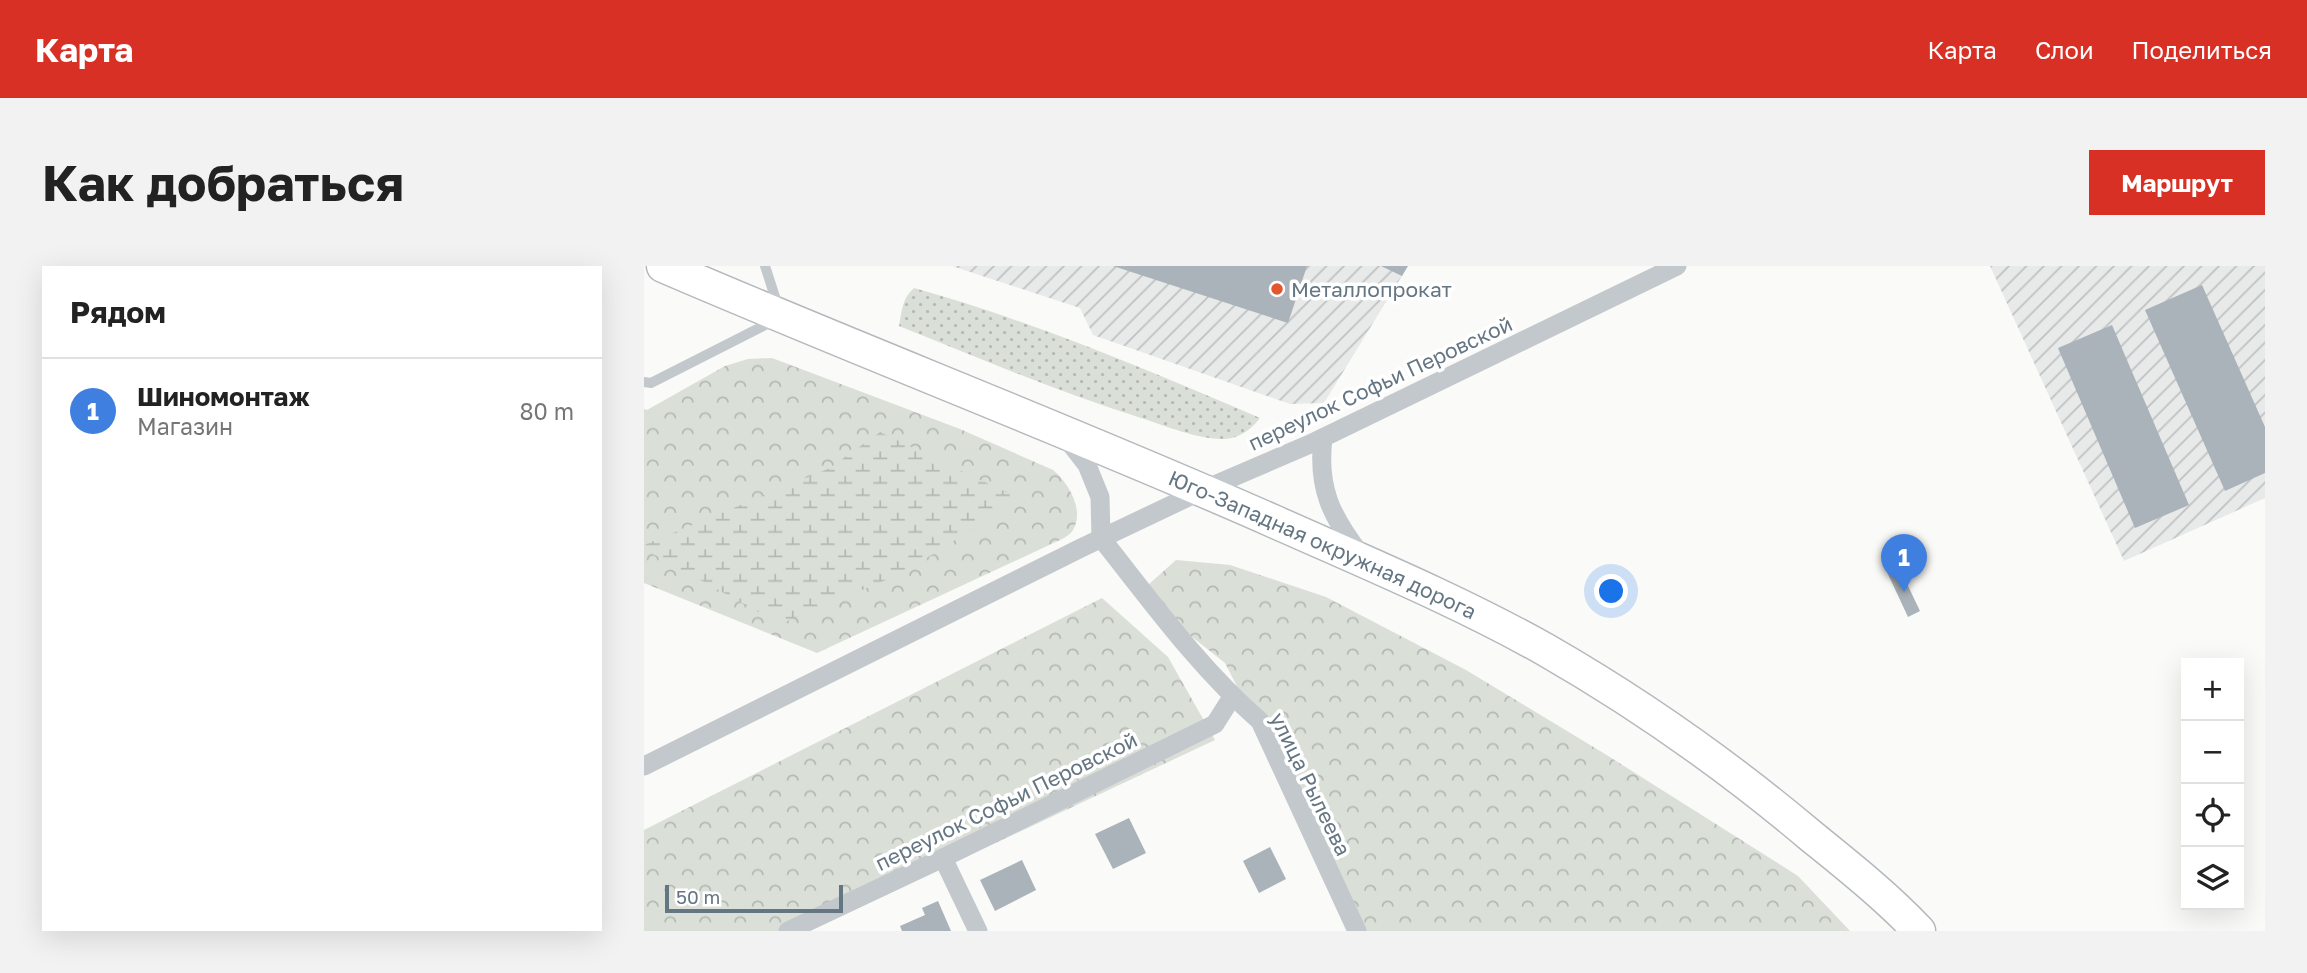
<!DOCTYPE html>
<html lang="ru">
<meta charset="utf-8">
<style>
body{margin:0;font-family:"Golos Text",sans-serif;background:#f2f2f2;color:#222}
.controls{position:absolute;right:21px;bottom:21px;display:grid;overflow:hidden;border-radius:0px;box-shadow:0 7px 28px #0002}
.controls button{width:63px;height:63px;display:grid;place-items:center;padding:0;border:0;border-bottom:2px solid #e0e0e0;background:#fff;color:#222;font:35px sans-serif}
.scale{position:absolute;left:21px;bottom:18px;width:178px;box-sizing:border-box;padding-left:7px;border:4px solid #657683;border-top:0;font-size:19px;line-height:24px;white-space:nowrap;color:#657683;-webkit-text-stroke:5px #fff;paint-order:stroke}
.you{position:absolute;left:968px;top:326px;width:24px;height:24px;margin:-18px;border:5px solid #fff;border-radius:50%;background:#1a73e8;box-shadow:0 0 0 10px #1a73e833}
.badge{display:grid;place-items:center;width:46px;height:46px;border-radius:50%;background:#d93025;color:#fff;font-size:23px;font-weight:700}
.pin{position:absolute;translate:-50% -58px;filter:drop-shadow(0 2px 4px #0008)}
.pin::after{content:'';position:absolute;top:37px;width:24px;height:21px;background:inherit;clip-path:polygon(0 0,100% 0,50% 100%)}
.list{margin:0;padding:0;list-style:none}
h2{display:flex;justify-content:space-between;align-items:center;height:91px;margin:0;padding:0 28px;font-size:30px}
h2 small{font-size:23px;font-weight:400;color:#767676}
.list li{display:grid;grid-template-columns:46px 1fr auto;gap:21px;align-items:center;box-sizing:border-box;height:105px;padding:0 28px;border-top:2px solid #e0e0e0}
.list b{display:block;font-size:26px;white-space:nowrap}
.list p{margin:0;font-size:23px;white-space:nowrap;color:#767676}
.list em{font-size:23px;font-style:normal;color:#767676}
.icon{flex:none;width:38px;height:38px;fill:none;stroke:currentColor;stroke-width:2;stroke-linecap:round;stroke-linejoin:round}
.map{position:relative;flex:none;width:1621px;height:665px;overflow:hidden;border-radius:0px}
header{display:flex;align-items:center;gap:42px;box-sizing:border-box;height:98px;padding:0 35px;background:#d93025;color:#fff}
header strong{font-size:33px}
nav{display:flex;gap:38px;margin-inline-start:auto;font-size:24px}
.intro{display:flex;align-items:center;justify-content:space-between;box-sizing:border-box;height:168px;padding:0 42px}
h1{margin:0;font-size:49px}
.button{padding:18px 32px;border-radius:0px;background:#d93025;color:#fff;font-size:24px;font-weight:700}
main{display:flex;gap:42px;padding:0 42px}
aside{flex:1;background:#fff;border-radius:0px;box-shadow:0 7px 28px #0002}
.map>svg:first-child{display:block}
.industrial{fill:url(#industrial-furrows)}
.grass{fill:url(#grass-dots)}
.forest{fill:url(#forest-crowns)}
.wetland{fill:url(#wetland-marsh)}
.building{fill:#aab3b9}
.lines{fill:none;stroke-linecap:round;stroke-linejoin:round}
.trunk-casing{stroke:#b4b9bd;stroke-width:35}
.service{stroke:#c3c8cc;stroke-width:10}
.minor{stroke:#c3c8cc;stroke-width:19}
.trunk{stroke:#fff;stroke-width:32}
.poi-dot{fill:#e4572e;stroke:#fff;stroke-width:2.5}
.labels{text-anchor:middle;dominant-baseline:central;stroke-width:7;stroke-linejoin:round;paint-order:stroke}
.poi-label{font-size:21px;fill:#657683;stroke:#fff;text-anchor:start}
.street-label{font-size:21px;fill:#657683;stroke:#fff}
</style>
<header>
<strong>Карта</strong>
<nav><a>Карта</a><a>Слои</a><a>Поделиться</a></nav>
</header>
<div class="intro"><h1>Как добраться</h1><a class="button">Маршрут</a></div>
<main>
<aside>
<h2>Рядом<small></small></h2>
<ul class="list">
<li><span class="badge" style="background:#3f7fe0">1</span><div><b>Шиномонтаж</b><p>Магазин</p></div><em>80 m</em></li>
</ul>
</aside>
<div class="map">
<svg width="1621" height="665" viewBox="0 0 1621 665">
<defs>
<pattern id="industrial-furrows" width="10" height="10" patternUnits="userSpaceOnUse" patternTransform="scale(1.75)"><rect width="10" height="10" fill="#e8e9e9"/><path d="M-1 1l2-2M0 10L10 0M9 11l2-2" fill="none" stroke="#c0c1c2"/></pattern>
<pattern id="grass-dots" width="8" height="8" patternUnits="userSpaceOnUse" patternTransform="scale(1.75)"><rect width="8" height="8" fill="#dadfd7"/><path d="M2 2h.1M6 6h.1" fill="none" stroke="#b4b9b4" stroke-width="1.8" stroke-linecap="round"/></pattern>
<pattern id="forest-crowns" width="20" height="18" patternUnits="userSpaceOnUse" patternTransform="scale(1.75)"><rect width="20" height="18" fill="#dadfd7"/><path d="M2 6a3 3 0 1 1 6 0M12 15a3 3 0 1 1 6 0" fill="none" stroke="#b4b9b4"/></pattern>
<pattern id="wetland-marsh" width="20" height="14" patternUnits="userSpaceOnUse" patternTransform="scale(1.75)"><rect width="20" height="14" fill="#dadfd7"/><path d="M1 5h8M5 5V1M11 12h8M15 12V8" fill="none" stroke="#b4b9b4"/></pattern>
</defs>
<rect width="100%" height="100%" fill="#fafaf8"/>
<g class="industrial">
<path d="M308,0H764L680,137L646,138L449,69L436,42Z"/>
<path d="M1346,0H1621V232L1480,295Z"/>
</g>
<path class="grass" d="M270,22C388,55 503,103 616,152C608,163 594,173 580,173C551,173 523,160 497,152C414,126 335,92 255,60C258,45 258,32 270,22Z"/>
<g class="forest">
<path d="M128,92L316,163L409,204C424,216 441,244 429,264C427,268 420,272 416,274L173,387L0,317V143L3,144L81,100L104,93Z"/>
<path d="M532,294L586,299L682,331L822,404L961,488L1154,610L1206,665H719L581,397L528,355L504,319Z"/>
<path d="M458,332L524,391L571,474L164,665H0V564Z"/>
</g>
<path class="wetland" d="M236,166L376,233L259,307L141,356L131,355L0,283V279L186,202Z"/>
<g class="building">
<path d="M469,0H663L644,57Z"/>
<path d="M737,0H764L758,10Z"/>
<path d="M1558,19L1621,161V207L1581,225L1501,44Z"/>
<path d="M1468,59L1545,239L1491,262L1414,82Z"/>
<path d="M1255,301L1276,345L1264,351L1243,306Z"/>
<path d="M485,552L502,587L469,603L451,568Z"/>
<path d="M626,581L642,613L615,627L599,595Z"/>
<path d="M378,594L392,624L351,645L336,614Z"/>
<path d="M294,635L307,665H258L256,660L281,649L278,642Z"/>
</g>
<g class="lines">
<g class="trunk-casing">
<g id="trunk">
<path id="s1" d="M19,0C221,87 428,166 629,255C721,296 815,335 902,384C996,438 1084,500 1167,570C1204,600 1242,630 1275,665"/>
</g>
</g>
<g class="service">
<path d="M121,0L134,40"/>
<path d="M0,116L7,117L131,54"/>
</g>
<g class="minor">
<path d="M419,168L443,199L456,231L457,272"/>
<path d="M679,172C673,222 687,250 717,289"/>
<path d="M457,272C507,335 555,402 616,455L713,665"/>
<path d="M0,500L437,282L559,224L666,178L1033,0"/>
<path d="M299,592L334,665"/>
<path d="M144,665L299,592L571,458L588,431"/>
</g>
<use href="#trunk" class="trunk"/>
</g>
<circle class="poi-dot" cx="633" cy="23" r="7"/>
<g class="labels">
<g class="poi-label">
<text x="647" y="23">Металлопрокат</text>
</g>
<g class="street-label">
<text transform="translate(736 117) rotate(-25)">переулок Софьи Перовской</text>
<text stroke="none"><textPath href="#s1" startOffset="716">Юго-Западная окружная дорога</textPath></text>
<text transform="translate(667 518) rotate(64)">улица Рылеева</text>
<text transform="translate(362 535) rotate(-26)">переулок Софьи Перовской</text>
</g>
</g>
</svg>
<div class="controls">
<button>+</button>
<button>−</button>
<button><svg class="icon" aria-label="locate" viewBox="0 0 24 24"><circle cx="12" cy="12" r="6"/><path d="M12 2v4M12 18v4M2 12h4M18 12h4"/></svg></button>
<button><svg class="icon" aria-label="layers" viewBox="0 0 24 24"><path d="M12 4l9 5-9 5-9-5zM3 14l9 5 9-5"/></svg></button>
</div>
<div class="scale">50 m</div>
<div class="you"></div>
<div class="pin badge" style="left:1260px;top:326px;background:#3f7fe0">1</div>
</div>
</main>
